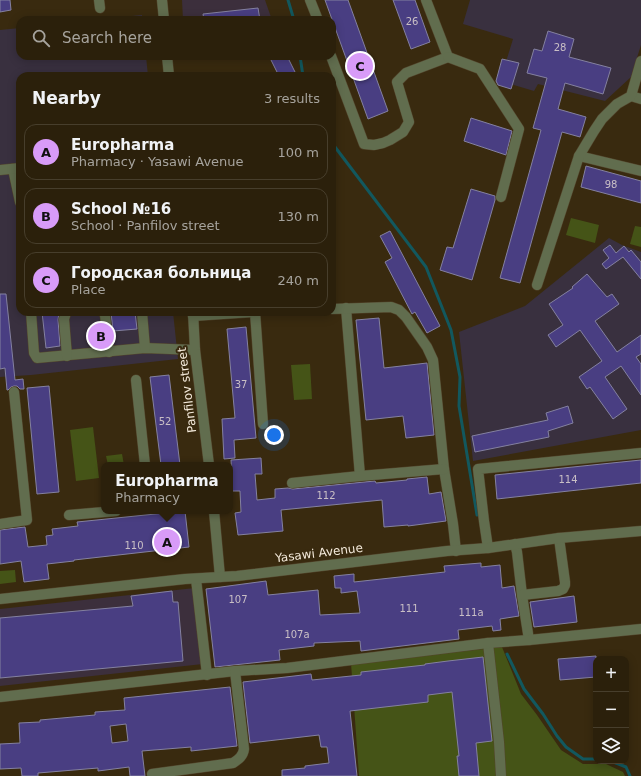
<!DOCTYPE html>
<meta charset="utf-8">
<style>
body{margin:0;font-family:"DejaVu Sans",sans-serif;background:#372d19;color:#f1f3f6}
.controls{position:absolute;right:12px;bottom:12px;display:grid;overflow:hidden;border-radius:8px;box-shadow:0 2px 10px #0003}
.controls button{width:36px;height:36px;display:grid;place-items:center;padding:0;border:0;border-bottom:1px solid #473e2c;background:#2b200b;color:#f1f3f6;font:20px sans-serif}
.you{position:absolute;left:274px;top:435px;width:14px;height:14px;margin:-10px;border:3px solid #fff;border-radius:50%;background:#1a73e8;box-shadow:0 0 0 6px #1a73e833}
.badge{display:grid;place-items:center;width:26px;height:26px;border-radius:50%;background:#d89bf8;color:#111;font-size:13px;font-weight:700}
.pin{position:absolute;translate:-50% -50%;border:2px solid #fff;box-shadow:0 1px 4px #0006}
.popup{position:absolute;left:101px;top:462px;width:132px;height:52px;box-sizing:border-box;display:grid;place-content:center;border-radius:8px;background:#2b200b;filter:drop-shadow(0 1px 3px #0005);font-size:13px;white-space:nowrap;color:#a6a39d}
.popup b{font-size:15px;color:#f1f3f6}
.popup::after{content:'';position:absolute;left:50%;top:100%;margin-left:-8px;border:8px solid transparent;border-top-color:#2b200b}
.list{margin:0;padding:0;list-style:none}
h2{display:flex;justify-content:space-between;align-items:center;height:52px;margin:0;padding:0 16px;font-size:17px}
h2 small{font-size:13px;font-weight:400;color:#a6a39d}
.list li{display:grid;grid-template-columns:26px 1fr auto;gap:12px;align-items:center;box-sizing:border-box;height:56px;margin:0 8px 8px;padding:0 8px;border:1px solid #473e2c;border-radius:12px}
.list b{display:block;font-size:15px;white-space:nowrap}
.list p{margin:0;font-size:13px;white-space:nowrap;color:#a6a39d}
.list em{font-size:13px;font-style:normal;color:#a6a39d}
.icon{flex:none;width:22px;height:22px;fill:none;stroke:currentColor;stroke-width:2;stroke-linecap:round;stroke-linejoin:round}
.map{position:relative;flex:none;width:641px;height:776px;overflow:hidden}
.search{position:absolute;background:#2b200b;box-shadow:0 2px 10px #0003;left:16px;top:16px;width:320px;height:44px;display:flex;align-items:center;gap:10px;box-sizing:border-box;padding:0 14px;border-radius:12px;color:#a6a39d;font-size:15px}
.panel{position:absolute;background:#2b200b;box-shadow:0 2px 10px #0003;left:16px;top:72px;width:320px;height:244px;border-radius:12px}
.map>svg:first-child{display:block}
.commercial{fill:#3c2f3c}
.education{fill:#39303f}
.green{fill:#455417}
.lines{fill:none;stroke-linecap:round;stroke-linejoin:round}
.stream{stroke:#12585e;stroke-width:3}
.building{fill:#493e82;stroke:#8481a0;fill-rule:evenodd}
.minor-casing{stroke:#53452c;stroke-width:11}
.minor{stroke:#616d4e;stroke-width:10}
.labels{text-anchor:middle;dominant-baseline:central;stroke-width:4;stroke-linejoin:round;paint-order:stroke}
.number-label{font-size:10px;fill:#c9bfc5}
.street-label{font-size:12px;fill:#f4eadb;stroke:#392a0f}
</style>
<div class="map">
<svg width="641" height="776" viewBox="0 0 641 776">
<rect width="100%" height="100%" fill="#392a0f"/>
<g class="commercial">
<path d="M182,0H265L272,20H183Z"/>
<path d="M195,588L203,664L0,686V609Z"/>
</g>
<g class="education">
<path d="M470,0H641V45L631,77L605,101L538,84L534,91L500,81L513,39L463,24Z"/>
<path d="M142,15V20H92Z"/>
<path d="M20,28V56H146L148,76H20V312H173L178,359L31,375L0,377V175L10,174L0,166V30Z"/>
<path d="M609,238L622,245L641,252V430L473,461L459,332L525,306Z"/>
</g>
<g class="green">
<path d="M571,218L599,225L595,243L566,235Z"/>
<path d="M635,226L641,227V247L630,244Z"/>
<path d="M310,364L312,399L294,400L291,365Z"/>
<path d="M93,427L99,478L76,481L70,430Z"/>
<path d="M122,454L124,465H108L106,456Z"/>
<path d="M15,570L16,582L0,584V571Z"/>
<path d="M502,647L521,694L537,715L561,750L583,764H606L623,772L625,776H359L351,663Z"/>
</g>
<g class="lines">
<g class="stream">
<path d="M288,0L294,20"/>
<path d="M300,56L303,76"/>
<path d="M332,143L426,267L451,330L460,377L459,406L477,515"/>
<path d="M507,654L524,689L543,714L557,736L566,747L583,759H596"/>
<path d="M611,761L626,767L630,776"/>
</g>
</g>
<g class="building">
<path d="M0,0H10L11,10L0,12Z"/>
<path d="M325,0H348L388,111L368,119Z"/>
<path d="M393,0H415L430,42L411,49Z"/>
<path d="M258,8L260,20H204L203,14Z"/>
<path d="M548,31L574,39L569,57L611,68L603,94L565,83L558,109L586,117L580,137L562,132L520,283L500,278L541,130L533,128L547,78L527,73L534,49L542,51Z"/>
<path d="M269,56H287L297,76H279Z"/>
<path d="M502,59L519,63L511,89L498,85L496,81Z"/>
<path d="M471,118L512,131L506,155L464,141Z"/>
<path d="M586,166L641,181V203L581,187Z"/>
<path d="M471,189L495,196V200L472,280L440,270L447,247L453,248Z"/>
<path d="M390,231L440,326L427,333L415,312L412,314L385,262L392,258L380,236Z"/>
<path d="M610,245L616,253L624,246L629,252L631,250L641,262V279L623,257L606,269L602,264L609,258L603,250Z"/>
<path d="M587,274L607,297L612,294L619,304L595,321L617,352L641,335V354L636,357L641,364V395L621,366L605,377L627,409L613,419L590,387L587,389L579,377L602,361L580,330L556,347L548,335L563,325L549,304L573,288L572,287Z"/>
<path d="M0,294H6L15,380L23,379L24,389H20L17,386H14L11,387L8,390H7L5,368L0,369Z"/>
<path d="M42,312H59L58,320L60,346L46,348Z"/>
<path d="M111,312H135L137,329L113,331Z"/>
<path d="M379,318L384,368L427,363L434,435L406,438L403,416L366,420L356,320Z"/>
<path d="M246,327L256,438L234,440L235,458L224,459L222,419L235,418L227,329Z"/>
<path d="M169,375L180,465H161L150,377Z"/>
<path d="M49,386L59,492L37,494L27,388Z"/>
<path d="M568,406L573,423L548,431L549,437L475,452L472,436L548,420L546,413Z"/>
<path d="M261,458L262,474H255L257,500L275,498V489L288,488L293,489L375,481L376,483L407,480V479L427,477L429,494L441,492L446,521L408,526V525L384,527L382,500L281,510L283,531L238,535L235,513L241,512L240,491H232L231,476H232L231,460Z"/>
<path d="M641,460V483L497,499L495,475Z"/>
<path d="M185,511L189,547L74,560V561L47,564L49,579L24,582L21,561L0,564V530L25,527L28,547L47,545L46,536L53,535L52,529L78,526L77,522Z"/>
<path d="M481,563V567L500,565L502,588L514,586L519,616L500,619L501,630L493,631L492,626L458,630L459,639L361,651L360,641L314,643V646L279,650L280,660L215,667L206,589L266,581L268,595L318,590L320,615L360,613L357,591L341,593V588H335L334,576L354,574V582L445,572L444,566Z"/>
<path d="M172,591L173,602H178L183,661L0,678V618L133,606L131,596Z"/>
<path d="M574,596L577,622L534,627L530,602Z"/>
<path d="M596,656V677L560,680L558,659Z"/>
<path d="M483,657L492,741L476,743L479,776H459L457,756H459L452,692L428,695V702L350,711L357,776H282V770L305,768V766L329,763L327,747H321L319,735L250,743L243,682L311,674L312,680L361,675V672L425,665V664L448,661Z"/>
<path d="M230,687L237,746L191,751V747L142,751L145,776H130L129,767L98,771V768L38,773V776H22L21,768L0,769V744L20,743L19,723L40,722V720L95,715V712L125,710L124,698ZM126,724L128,741L112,743L110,726Z"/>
</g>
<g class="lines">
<g class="minor-casing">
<g id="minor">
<path d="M99,0L100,8"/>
<path d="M162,0L164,20"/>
<path d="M310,0L318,20"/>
<path d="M167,56L169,76"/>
<path d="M331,56L364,144L374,145L383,143L390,140L403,132L409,122L397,82L406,73L448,57L426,0"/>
<path d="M448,57L480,69L519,129L501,197"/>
<path d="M631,96L641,99"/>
<path d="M579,156L641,171"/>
<path d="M13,169L20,202"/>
<path d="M0,170L20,168"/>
<path d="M537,285L579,156L594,131L602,119L617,104L631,96L641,61"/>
<path d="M346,308L360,476"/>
<path d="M332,309L391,307L399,310L406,317L427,347L433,360L444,469L453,524L456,551"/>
<path d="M31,312L34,353L37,358L145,348L195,350"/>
<path d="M67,312L66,313L64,319L67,356"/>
<path d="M103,312L105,315L109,352"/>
<path d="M142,312L145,348"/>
<path d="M193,312L195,350L209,465"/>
<path d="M255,312L263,424"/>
<path d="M193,316L253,312"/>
<path d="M136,380L145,465"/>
<path d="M292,483L360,476L444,469"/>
<path d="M214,511L220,577"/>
<path d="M69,515L116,511"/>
<path d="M0,524L27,520L14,392"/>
<path d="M515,544L517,552L522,595L529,640"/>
<path d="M488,548L484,521L478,469L641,453"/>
<path d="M196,579L207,675"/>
<path d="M522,595L558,591L563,589L565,585V582L559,538"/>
<path d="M0,599L185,579L237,576L447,551L488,548L559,538L641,531"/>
<path d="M488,643L499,742L501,776"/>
<path d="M0,697L235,671L287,668L488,643L529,640L641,629"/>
<path d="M152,774L233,763C239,759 243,756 244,749L235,671"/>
</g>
</g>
<use href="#minor" class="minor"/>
</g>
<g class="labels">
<g class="number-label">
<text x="412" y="21">26</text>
<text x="560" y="47">28</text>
<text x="611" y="184">98</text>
<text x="241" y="384">37</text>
<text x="165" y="421">52</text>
<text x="568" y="479">114</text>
<text x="326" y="495">112</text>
<text x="134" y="545">110</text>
<text x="238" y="599">107</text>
<text x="409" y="608">111</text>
<text x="471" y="612">111а</text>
<text x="297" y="634">107а</text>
</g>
<g class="street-label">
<text transform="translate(187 390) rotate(-97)">Panfilov street</text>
<text transform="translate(319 553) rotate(-7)">Yasawi Avenue</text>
</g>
</g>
</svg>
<div class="controls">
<button>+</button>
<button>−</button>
<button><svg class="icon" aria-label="layers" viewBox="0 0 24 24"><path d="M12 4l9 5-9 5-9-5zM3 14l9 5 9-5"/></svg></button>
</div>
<div class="you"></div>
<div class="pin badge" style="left:167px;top:542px">A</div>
<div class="popup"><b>Europharma</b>Pharmacy</div>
<div class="pin badge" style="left:101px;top:336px">B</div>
<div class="pin badge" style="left:360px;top:66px">C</div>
<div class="search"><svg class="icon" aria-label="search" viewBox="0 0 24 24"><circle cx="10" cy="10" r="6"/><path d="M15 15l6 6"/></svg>Search here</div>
<section class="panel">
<h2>Nearby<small>3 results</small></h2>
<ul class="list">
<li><span class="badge">A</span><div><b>Europharma</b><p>Pharmacy · Yasawi Avenue</p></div><em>100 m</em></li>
<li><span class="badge">B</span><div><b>School №16</b><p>School · Panfilov street</p></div><em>130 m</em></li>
<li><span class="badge">C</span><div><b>Городская больница</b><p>Place</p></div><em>240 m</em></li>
</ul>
</section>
</div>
